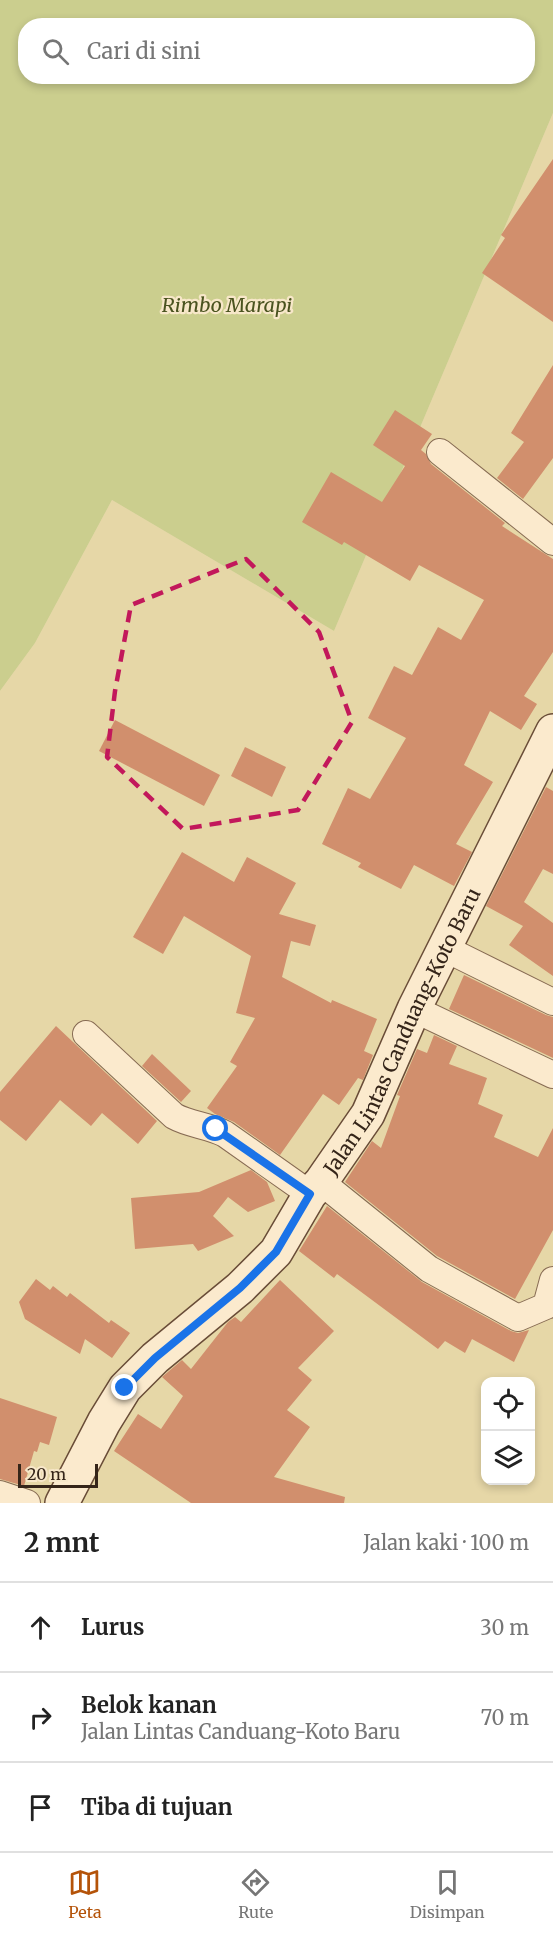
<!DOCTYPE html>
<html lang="id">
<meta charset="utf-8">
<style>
body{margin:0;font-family:Merriweather,serif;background:#f2f2f2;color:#222}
.controls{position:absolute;right:18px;bottom:18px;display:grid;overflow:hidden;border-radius:12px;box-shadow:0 3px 9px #0003}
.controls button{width:54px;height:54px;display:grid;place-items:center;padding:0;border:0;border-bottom:2px solid #e0e0e0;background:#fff;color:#222;font:30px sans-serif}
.scale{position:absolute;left:18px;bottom:15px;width:80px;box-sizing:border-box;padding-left:6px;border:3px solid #352519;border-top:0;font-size:16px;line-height:21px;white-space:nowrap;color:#352519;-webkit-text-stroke:4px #f7e7c9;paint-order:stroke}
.stop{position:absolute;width:18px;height:18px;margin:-14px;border:4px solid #1a73e8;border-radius:50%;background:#fff}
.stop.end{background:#1a73e8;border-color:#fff;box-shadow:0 2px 6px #0008}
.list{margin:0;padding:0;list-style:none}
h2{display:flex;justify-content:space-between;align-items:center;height:78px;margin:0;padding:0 24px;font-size:26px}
h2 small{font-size:20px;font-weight:400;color:#767676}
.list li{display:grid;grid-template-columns:39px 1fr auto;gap:18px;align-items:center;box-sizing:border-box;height:90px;padding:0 24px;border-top:2px solid #e0e0e0}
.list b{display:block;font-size:22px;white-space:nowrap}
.list p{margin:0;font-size:20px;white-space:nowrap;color:#767676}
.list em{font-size:20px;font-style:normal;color:#767676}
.icon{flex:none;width:33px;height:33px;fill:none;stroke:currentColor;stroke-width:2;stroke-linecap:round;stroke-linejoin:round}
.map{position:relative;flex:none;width:553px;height:1503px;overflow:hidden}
.search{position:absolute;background:#fff;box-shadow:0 3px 9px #0003;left:18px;right:18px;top:18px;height:66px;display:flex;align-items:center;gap:15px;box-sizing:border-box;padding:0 21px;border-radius:24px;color:#767676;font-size:22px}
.sheet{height:348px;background:#fff}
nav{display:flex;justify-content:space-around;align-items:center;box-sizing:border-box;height:84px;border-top:2px solid #e0e0e0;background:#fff;font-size:16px;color:#767676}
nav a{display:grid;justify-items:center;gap:3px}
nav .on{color:#b45309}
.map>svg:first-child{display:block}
.farmland{fill:#e6d7a7;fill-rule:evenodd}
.green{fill:#cbce8e;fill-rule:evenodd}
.building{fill:#d18f6d}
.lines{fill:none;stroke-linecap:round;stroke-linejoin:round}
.street-casing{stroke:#876b53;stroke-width:28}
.secondary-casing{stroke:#694c37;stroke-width:36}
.street{stroke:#fbeacd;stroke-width:26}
.secondary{stroke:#fbeacd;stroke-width:33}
.route{stroke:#1a73e8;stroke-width:8}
.marked{fill:none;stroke:#c2185b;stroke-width:4.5;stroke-dasharray:12 8;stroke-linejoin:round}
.labels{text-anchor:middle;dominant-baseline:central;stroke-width:4.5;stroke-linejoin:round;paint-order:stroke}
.park-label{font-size:20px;font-style:italic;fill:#4a531f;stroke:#f7e7c9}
.street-label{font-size:20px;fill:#352519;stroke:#f7e7c9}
</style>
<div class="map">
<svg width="553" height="1503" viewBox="0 0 553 1503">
<rect width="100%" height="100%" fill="#f0dcba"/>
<path class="farmland" d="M553,113V1503H0V691L35,643L112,500L334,631ZM486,1382H530V1480H486Z"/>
<path class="green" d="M0,0H553V113L334,631L112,500L35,643L0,691ZM26,26H528V76H26Z"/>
<g class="building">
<path d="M553,159V322L482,273L505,238L501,235Z"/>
<path d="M553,365V458L523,499L497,478L524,442L511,433Z"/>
<path d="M395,410L432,434L421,450L426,454L431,464L505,523L502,526L553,559V652L524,696L537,704L521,730L490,711L464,765L493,782L456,844L472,852L454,886L414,865L401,889L358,867L361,863L322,844L348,788L370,799L406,738L368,718L394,666L412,675L438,627L461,640L484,600L419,565L410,581L344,542L342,545L302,522L331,472L382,502L405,466L373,445Z"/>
<path d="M115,720L220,775L204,806L99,751Z"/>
<path d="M245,747L286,767L272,797L231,776Z"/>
<path d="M546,787L553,791V874L543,869L524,902L553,923V976L509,945L523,926L486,906Z"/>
<path d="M182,852L234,882L247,857L296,883L279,914L316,925L310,946L291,941L282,977L331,1003L332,1000L377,1019L364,1051L373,1055L363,1080L358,1078L339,1105L323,1094L280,1155L234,1122L215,1114L207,1108L237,1066L230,1062L255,1018L236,1013L251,956L184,916L163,954L133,937Z"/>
<path d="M464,975L546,1015L553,1017V1058L449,1009Z"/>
<path d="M56,1026L157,1121L138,1144L102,1113L91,1126L60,1100L26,1141L0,1120V1092Z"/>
<path d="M434,1035L457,1046L449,1064L487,1078L478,1104L503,1115L494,1137L538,1157L553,1128V1230L515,1299L437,1256L345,1182L372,1141L381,1148L400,1096L397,1095L417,1049L427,1053Z"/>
<path d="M152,1054L191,1091L181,1102L142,1066Z"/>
<path d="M251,1170L267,1182L275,1201L248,1212L228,1197L213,1216L234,1236L198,1251L193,1244L135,1249L131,1198L199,1192Z"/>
<path d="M327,1206L422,1282L511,1331L518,1333L529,1330L514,1362L472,1339L465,1353L445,1341L438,1349L337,1274L334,1278L299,1251Z"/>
<path d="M36,1279L50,1290L53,1286L67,1297L70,1293L109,1323L111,1320L130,1333L112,1358L85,1339L80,1354L25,1319L19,1302Z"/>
<path d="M280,1280L334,1331L298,1368L312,1380L287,1410L310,1427L274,1477L345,1497L344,1503H191L114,1451L138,1414L161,1429L183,1396L162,1377L182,1360L191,1369L228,1322L235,1317L241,1322Z"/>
<path d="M0,1398L57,1417L49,1445L40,1442L37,1452L34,1451L24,1486L0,1479Z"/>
</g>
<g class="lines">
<g class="street-casing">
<g id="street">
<path d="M440,452L553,542"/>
<path d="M444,948L553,1002"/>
<path d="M414,1009L553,1075"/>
<path d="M86,1034L174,1116C190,1125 208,1125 225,1134L310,1194"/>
<path d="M321,1182L429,1269L518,1318L546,1306L553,1280"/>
<path d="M0,1494L27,1503"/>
</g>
</g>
<g class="secondary-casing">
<g id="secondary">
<path id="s1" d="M62,1503L104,1422L125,1388L155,1358L240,1288L276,1252L310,1194L321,1182L368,1114L414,1009L553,731"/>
</g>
</g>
<use href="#street" class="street"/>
<use href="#secondary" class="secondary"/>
</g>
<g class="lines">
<path class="route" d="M125,1388L155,1358L240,1288L276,1252L310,1194L216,1129"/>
</g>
<path class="marked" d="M246,559L319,632L352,722L298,810L183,829L107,757L115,691L131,605Z"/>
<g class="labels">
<g class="park-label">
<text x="227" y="304">Rimbo Marapi</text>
</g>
<g class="street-label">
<text stroke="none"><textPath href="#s1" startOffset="590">Jalan Lintas Canduang-Koto Baru</textPath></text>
</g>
</g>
</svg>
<div class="controls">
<button><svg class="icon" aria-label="locate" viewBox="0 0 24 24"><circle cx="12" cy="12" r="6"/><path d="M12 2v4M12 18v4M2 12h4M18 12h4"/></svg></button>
<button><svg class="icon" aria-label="layers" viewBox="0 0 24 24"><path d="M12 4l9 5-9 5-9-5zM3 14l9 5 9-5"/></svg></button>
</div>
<div class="scale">20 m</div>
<div class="stop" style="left:216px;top:1129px"></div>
<div class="stop end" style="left:125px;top:1388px"></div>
<div class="search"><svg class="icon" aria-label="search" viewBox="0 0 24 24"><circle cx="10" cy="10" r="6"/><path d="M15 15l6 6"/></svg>Cari di sini</div>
</div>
<section class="sheet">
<h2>2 mnt<small>Jalan kaki · 100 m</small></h2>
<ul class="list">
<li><svg class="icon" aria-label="ahead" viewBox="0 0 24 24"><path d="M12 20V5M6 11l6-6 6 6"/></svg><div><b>Lurus</b></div><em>30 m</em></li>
<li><svg class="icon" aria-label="right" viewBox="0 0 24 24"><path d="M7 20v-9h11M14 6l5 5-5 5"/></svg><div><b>Belok kanan</b><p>Jalan Lintas Canduang-Koto Baru</p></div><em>70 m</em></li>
<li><svg class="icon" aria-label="arrive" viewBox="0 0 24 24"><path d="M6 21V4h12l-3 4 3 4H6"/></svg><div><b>Tiba di tujuan</b></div></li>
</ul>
</section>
<nav>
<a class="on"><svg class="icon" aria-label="map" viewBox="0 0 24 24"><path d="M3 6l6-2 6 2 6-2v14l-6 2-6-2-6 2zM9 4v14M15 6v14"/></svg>Peta</a>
<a><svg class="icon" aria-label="directions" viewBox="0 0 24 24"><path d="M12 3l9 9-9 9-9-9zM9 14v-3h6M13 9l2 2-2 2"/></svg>Rute</a>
<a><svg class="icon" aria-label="saved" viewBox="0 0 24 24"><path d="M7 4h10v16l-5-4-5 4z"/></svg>Disimpan</a>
</nav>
